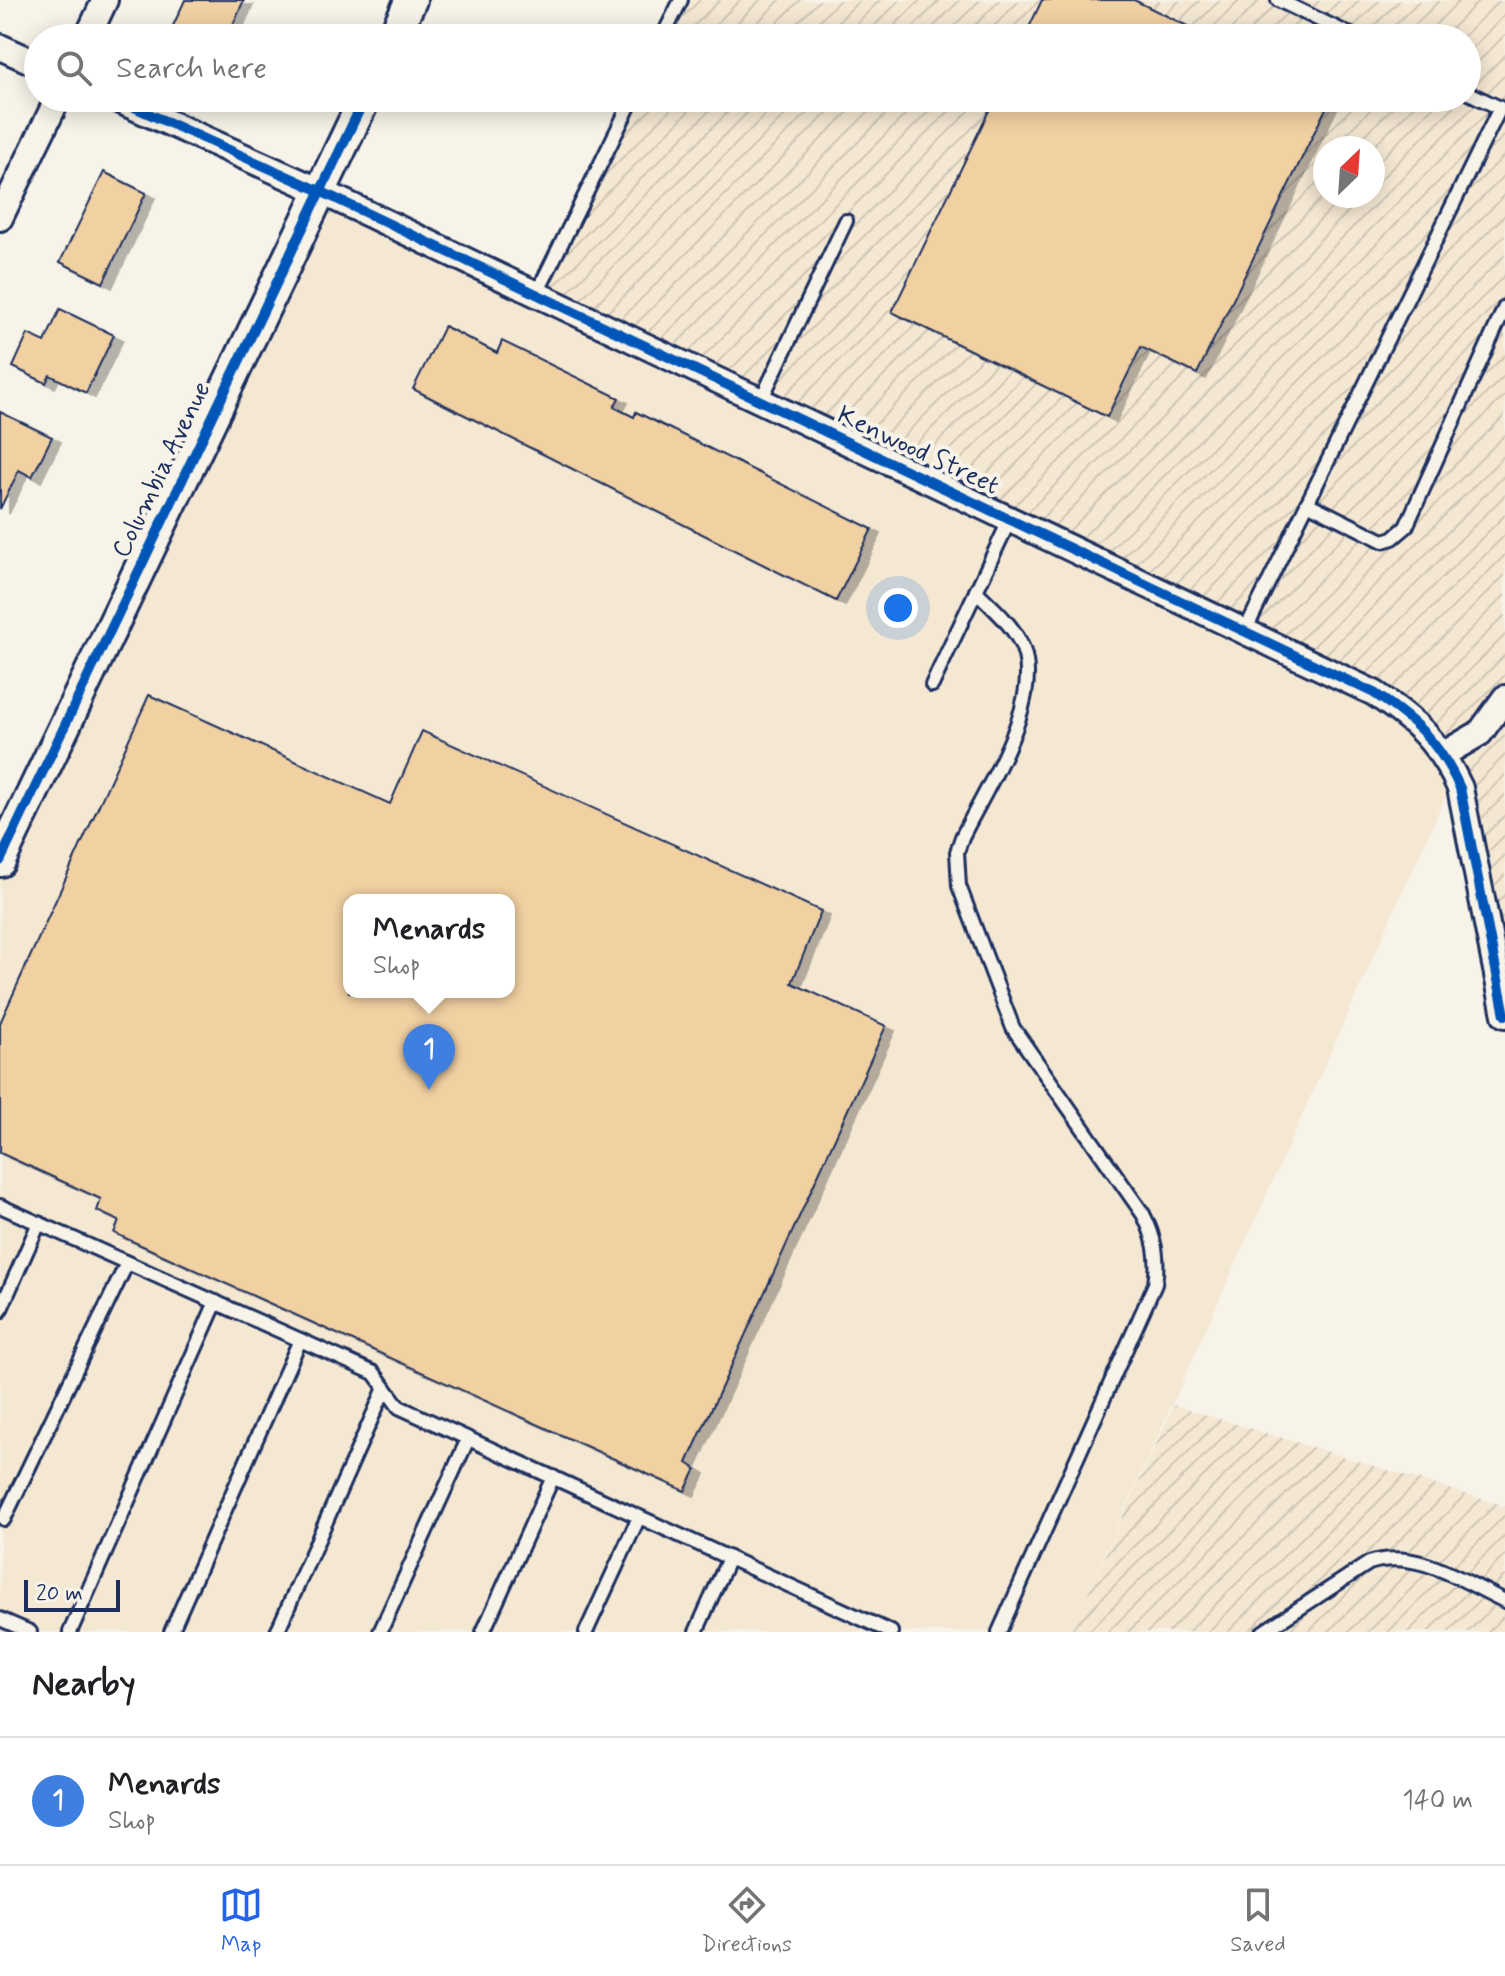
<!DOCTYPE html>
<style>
body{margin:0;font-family:Mynerve,sans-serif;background:#f6f6f6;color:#202124}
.compass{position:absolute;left:1313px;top:136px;width:72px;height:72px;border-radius:50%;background:#fff;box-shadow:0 4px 20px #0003;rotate:25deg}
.scale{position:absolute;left:24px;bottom:20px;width:96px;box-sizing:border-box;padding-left:8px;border:4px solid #1b2f5e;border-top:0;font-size:22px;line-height:28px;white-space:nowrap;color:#1b2f5e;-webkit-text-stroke:6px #f7f3e8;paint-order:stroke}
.you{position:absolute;left:898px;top:608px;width:28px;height:28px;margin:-20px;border:6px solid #fff;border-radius:50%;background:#1a73e8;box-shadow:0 0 0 12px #1a73e833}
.badge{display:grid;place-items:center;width:52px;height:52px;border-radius:50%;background:#2563eb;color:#fff;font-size:26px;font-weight:700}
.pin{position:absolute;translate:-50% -66px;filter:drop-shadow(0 2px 4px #0008)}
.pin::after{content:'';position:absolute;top:42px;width:28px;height:24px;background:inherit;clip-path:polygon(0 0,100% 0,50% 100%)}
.popup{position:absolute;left:343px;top:894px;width:172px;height:104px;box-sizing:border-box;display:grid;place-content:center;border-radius:16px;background:#fff;filter:drop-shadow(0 2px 6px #0005);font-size:26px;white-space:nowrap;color:#757577}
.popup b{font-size:30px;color:#202124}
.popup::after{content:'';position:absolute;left:50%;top:100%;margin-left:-16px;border:16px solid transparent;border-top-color:#fff}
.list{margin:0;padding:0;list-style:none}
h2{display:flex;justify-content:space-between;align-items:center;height:104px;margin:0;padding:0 32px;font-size:34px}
h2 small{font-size:26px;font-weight:400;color:#757577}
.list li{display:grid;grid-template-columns:52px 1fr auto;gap:24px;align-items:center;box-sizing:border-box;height:128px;padding:0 32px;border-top:2px solid #e0e0e0}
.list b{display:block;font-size:30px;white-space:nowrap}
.list p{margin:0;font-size:26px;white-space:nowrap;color:#757577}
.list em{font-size:26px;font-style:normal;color:#757577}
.icon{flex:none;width:44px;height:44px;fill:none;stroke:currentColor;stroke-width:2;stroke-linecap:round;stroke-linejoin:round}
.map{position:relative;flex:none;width:1505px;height:1632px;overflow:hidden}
.search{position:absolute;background:#fff;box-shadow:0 4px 20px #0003;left:24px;right:24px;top:24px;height:88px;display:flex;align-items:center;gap:20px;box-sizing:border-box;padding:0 28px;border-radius:44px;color:#757577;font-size:30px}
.sheet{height:232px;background:#fff}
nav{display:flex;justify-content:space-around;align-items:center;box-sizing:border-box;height:112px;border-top:2px solid #e0e0e0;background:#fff;font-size:22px;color:#757577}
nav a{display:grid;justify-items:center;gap:4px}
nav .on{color:#2563eb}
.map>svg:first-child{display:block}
.built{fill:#f5e8d3;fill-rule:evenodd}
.industrial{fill:url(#industrial-furrows);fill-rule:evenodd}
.building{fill:#f1d0a2;stroke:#1b2f5e;stroke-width:2;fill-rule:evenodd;filter:url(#shadow)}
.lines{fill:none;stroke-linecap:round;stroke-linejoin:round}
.service-casing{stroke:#1b2f5e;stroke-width:18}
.minor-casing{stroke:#1b2f5e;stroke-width:30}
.tertiary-casing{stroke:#1b2f5e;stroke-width:36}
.service{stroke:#f7f3e8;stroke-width:12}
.minor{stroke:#f7f3e8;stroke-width:24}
.tertiary{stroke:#f7f3e8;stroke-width:30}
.cycleway-casing{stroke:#f7f3e8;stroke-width:15}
.cycleway{stroke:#0057b8;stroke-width:10}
.labels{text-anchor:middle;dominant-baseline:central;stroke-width:8;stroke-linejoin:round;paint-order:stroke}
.street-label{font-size:26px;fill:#1b2f5e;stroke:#f7f3e8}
</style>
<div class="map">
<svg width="1505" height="1632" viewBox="0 0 1505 1632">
<defs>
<pattern id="industrial-furrows" width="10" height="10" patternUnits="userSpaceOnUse" patternTransform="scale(2)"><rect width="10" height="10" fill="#f5e8d3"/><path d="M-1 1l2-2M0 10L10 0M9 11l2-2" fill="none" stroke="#d1c7b8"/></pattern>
<filter id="shadow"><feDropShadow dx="9" dy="5" stdDeviation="0" flood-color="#0004"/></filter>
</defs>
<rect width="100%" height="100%" fill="#f7f3e8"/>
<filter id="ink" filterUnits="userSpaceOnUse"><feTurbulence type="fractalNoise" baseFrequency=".0125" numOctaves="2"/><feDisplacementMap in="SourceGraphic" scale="16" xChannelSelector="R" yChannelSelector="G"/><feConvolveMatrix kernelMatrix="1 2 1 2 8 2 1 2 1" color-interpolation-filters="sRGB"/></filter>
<g filter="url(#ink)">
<path class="built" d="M324,201L1370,699L1436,757L1452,782L1070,1632H0V881ZM349,900H509V992H349Z"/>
<g class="industrial">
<path d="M687,0L1505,1V941L1475,784L1411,713L544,291L639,98H1467V38H669ZM1325,148H1373V196H1325Z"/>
<path d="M1174,1405L1505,1506V1632H1070Z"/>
</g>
<g class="building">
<path d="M185,0H244L227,38H184L170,32Z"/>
<path d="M1042,0H1134L1212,38H1024Z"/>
<path d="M995,98H1331L1197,374L1141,347L1107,417L892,312Z"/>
<path d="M104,172L146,193L103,283L60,262Z"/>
<path d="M60,309L114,335L86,393L50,375L46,383L13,367L28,334L45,342Z"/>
<path d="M444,326L497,353L502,341L619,398L614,407L634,417L636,412L872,529L836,601L413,389Z"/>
<path d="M0,412L52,437L32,477L19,470L0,509Z"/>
<path d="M149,695L390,804L422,731L821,911L792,983L886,1026L687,1463L696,1469L685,1491L114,1233L119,1221L97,1211L101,1199L0,1153V1023ZM349,900H509V992H349Z"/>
</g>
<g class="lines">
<g class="service-casing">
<g id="service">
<path d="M1278,0L1357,38"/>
<path d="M662,38L681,0"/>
<path d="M537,293L633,98"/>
<path d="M761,400L846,221"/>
<path d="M1307,503L1383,541L1393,538L1406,527L1505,307"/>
<path d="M976,591C992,607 1010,622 1020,642C1048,695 986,788 962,837L957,852L959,886L1013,1028L1143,1214C1155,1237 1159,1258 1155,1284L999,1632"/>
<path d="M1245,631L1500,108L1467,92"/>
<path d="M932,685L1010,519"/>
<path d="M0,1206L374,1373L399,1407L891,1632"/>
<path d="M0,1311L39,1223"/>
<path d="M4,1519L127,1263"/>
<path d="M0,1619L30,1632"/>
<path d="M70,1632L216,1302"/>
<path d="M171,1632L300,1340"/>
<path d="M277,1632L385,1388"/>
<path d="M380,1632L468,1439"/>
<path d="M483,1632L553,1477"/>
<path d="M586,1632L639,1517"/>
<path d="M696,1632L729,1558"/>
<path d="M1263,1632L1369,1563C1417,1548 1462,1581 1505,1601"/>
</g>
</g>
<g class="minor-casing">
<g id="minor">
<path d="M87,38L105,0"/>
<path d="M0,47L38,64"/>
<path d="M114,98L320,191L1374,693C1416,721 1439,742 1460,788L1505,1015"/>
<path d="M0,218L58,98"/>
<path d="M1444,754L1480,733L1505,698"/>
</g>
</g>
<g class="tertiary-casing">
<g id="tertiary">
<path d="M393,38L411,0"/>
<path d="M0,861L365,98"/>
</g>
</g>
<use href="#service" class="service"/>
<use href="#minor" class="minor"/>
<use href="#tertiary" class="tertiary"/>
<g class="cycleway-casing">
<g id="cycleway">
<path d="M114,98L320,191L1374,693C1416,721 1439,742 1460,788L1505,1015"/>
<path d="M0,861L365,98"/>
</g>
</g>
<use href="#cycleway" class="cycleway"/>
</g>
</g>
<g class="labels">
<g class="street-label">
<text transform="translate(918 451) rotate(25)">Kenwood Street</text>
<text transform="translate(162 470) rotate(-64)">Columbia Avenue</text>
</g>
</g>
</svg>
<svg class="compass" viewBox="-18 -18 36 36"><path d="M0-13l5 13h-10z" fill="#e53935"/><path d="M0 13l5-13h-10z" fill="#757577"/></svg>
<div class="scale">20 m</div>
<div class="you"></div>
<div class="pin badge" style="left:429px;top:1090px;background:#3f7fe0">1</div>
<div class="popup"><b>Menards</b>Shop</div>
<div class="search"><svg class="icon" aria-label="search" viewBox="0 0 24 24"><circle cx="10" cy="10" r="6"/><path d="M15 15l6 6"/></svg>Search here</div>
</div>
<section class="sheet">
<h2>Nearby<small></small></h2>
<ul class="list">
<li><span class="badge" style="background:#3f7fe0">1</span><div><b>Menards</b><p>Shop</p></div><em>140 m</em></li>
</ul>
</section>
<nav>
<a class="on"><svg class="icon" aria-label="map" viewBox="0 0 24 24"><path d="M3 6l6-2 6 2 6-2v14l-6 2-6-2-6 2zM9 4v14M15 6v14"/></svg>Map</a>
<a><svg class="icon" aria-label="directions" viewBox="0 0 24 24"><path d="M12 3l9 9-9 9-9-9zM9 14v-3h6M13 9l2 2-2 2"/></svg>Directions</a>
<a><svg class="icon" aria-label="saved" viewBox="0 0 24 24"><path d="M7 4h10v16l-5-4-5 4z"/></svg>Saved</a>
</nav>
